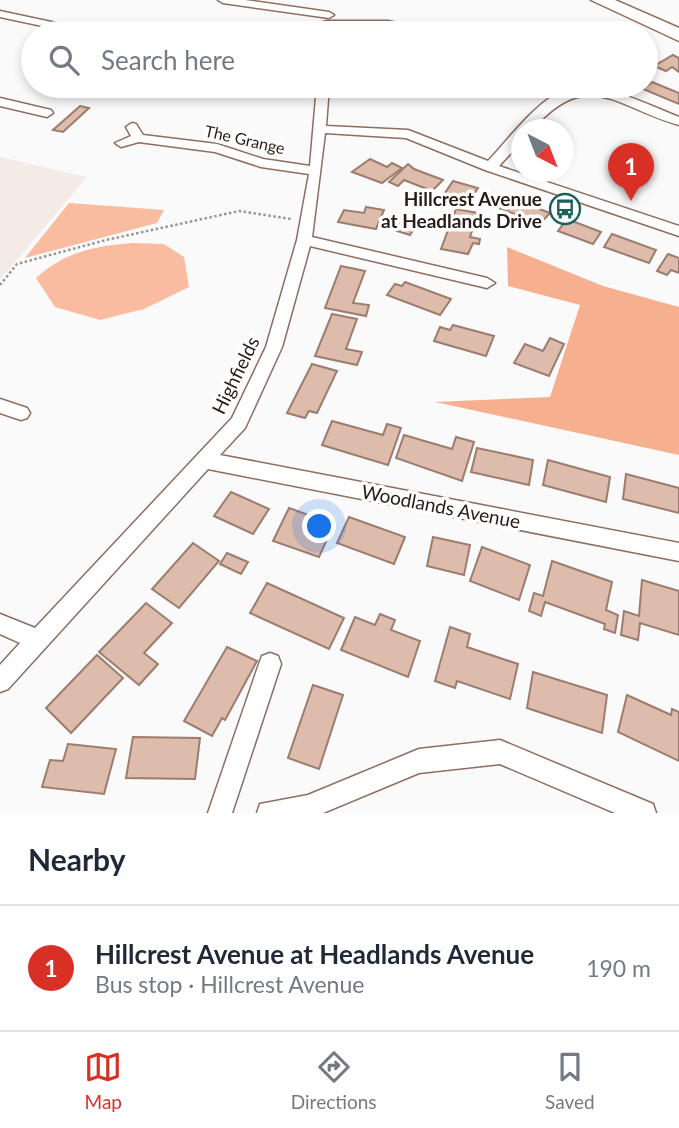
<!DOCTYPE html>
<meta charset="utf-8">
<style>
body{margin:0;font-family:Lato,sans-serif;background:#f6f6f7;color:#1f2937}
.compass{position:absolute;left:511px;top:119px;width:63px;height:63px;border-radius:50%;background:#fff;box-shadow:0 4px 10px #0003;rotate:138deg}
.you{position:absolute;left:320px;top:527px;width:24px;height:24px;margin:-18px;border:5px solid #fff;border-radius:50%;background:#1a73e8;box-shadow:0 0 0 10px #1a73e833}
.badge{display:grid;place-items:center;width:46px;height:46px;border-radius:50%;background:#d93025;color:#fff;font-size:23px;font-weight:700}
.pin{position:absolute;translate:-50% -58px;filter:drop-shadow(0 2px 4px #0008)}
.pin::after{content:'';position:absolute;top:37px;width:24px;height:21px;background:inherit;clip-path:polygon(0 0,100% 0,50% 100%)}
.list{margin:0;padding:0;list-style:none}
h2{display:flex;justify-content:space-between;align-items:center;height:91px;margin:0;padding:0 28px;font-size:30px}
h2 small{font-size:23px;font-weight:400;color:#747a83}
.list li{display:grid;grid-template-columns:46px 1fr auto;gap:21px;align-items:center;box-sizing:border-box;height:126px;padding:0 28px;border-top:2px solid #e0e1e3}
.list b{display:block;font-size:26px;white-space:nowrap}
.list p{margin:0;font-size:23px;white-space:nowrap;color:#747a83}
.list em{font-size:23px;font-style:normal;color:#747a83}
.icon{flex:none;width:38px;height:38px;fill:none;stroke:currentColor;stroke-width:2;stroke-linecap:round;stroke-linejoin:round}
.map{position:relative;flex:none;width:679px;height:813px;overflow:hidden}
.search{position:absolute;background:#fff;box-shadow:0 4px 10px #0003;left:21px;right:21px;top:21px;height:77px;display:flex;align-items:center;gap:18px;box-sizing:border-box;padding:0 24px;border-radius:38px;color:#747a83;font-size:26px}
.sheet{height:217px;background:#fff}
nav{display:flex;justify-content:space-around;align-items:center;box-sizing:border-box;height:98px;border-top:2px solid #e0e1e3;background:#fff;font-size:19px;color:#747a83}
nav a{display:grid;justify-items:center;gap:4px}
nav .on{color:#d93025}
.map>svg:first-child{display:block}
.built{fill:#f4ebe7}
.green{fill:#f9bca0}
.forest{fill:#f6b090}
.building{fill:#debcac;stroke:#9c7c6e;stroke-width:2}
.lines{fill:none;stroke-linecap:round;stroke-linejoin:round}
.minor-casing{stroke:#8d6e60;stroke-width:3}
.trunk-casing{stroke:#8d6e60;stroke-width:3}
.path{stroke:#9a9491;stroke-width:2.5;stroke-dasharray:2.5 2.5;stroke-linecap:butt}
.minor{fill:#fff;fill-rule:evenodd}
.trunk{fill:#fff;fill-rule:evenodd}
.labels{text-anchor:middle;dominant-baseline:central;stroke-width:7;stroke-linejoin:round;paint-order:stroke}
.far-street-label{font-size:16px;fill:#291c16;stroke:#fff}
.poi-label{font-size:19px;font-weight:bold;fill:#291c16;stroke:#fff;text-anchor:end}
.street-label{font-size:19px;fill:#291c16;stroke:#fff}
</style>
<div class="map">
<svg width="679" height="813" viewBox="0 0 679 813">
<rect width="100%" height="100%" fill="#fafafa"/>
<path class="built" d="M0,157L87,177L0,280Z"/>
<g class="green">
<path d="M69,203L164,210L157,223L25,258Z"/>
<path d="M132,243L164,244L184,257L189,287L144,309L100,320L55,307L36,278C65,252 94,246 132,243Z"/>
</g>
<path class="forest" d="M507,247L603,286L679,307V455L435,402L550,397L580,305L508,286Z"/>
<g class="building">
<path d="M673,55L679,58V72L672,67L666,71L654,66Z"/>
<path d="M652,82L679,93V104L643,89Z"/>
<path d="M80,106L89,108L63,132L53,130Z"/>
<path d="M370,159L387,167L392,163L402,168L382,183L352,172Z"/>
<path d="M408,164L414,169L443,180L432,191L404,180L398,186L389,182Z"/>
<path d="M453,181L478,188L470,200L445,193Z"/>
<path d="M508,197L550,213L540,224L499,208Z"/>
<path d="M366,207L384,210L376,229L338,222L344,210L364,213Z"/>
<path d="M456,209L478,213L470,237L480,239L479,244L473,243L468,254L441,249Z"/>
<path d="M392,215L418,222L410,235L384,227Z"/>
<path d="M567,219L601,232L593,244L558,231Z"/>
<path d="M612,234L656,250L649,263L604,247Z"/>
<path d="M668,254L679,258V273L671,270L667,275L657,271Z"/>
<path d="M341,266L365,271L353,303L369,305L366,316L325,308Z"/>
<path d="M405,282L451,299L440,315L387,295L395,284L402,286Z"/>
<path d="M332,314L357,319L346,349L362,352L357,365L315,356Z"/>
<path d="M453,325L494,336L486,356L434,341L440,327L450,330Z"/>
<path d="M550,338L564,344L549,376L514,363L525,344L543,351Z"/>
<path d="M312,364L337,371L317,413L309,411L305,418L287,413Z"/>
<path d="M332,421L383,435L387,424L401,428L388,465L322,445Z"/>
<path d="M404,435L452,449L456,437L474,442L462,481L396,458Z"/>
<path d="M477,448L533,460L529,485L471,472Z"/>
<path d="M548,460L610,477L606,502L543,485Z"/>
<path d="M626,474L679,488V513L623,499Z"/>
<path d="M231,492L269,509L253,534L214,516Z"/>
<path d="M289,508L334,524L319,557L273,541Z"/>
<path d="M349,517L405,537L394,564L337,543Z"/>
<path d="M433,537L470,545L464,575L427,566Z"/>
<path d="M193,543L219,561L179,608L152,589Z"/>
<path d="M482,547L530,565L519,600L470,581Z"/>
<path d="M227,553L248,562L241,574L220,564Z"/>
<path d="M552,561L612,582L606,610L618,615L615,633L604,629L605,624L545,602L541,616L529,611L534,593L543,596Z"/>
<path d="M642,580L679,591V635L640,623L638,640L621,635L624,611L639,616Z"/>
<path d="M267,583L344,618L329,649L250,613Z"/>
<path d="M146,603L172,623L144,653L158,664L139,685L99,652Z"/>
<path d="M380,614L395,620L391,630L420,641L408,677L341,650L355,617L375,625Z"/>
<path d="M450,627L470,634L467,647L518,664L510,699L457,681L455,688L435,681Z"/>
<path d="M227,647L257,661L225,720L222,718L212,736L184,721Z"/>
<path d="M97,655L123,678L71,733L46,708Z"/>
<path d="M533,672L607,695L602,733L527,708Z"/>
<path d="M313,685L343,695L319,769L288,758Z"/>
<path d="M627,695L671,715L672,709L679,712V761L618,732Z"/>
<path d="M133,737L200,738L195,779L126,778Z"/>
<path d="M68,744L116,749L104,794L42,787L50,760L63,761Z"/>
</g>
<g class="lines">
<g class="minor-casing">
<g id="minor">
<path d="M218,0H245L329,12L334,15L329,18L223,3Z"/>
<path d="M0,11L89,30L94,33H75L0,17Z"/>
<path d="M327,21H388L411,26L412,33H402V30L388,27L323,26V22Z"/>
<path d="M317,86H329L326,126L408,130L488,161C507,141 530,110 553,96C591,74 643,103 679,117V125C615,107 588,66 532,130H522V141L499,166L679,226V236L485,170L406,138L325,133L312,237L487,278L495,283L487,288L310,246L282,347L245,428L220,455L679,543V561L208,469L8,689L0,692V665L20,643L0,634V614L35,628L232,418L266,347L297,240L309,174L261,167L215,152L139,142L121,147L115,143L131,136L126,127L132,123L136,124L143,135L217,144L263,159L310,166Z"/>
<path d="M0,98L51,110L53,113L47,117L0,106Z"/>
<path d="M0,399L27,408L30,413L27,418L21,420L0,413Z"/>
<path d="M270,653L278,656L281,664L232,813H208L259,664L262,656Z"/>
<path d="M500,740L653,804L656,813H615L500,764L419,773L323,813H257L260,804L308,795L419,749Z"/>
</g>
</g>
<g class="trunk-casing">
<path id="trunk" d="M591,0H615L679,28V41Z"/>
</g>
<path class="path" d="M0,285L17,264L106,240L239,211L291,219"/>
<use href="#minor" class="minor"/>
<use href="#trunk" class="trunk"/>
</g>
<defs>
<g id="bus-ring" transform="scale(1.575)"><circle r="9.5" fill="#fff" stroke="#186258" stroke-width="1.5"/><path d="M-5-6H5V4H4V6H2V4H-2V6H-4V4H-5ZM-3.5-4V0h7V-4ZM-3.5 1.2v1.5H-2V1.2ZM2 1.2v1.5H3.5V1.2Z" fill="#186258"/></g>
</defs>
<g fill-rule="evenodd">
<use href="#bus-ring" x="565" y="209"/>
</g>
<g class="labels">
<g class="far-street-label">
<text transform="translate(245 139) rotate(13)">The Grange</text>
</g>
<g class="poi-label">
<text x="542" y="198">Hillcrest Avenue<tspan x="542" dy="22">at Headlands Drive</tspan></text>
</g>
<g class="street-label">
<text transform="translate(235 375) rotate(-64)">Highfields</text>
<text transform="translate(441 506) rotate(11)">Woodlands Avenue</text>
</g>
</g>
</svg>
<svg class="compass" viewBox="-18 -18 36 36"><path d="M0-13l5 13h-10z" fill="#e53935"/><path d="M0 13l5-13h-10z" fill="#747a83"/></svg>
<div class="you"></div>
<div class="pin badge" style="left:631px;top:201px">1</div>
<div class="search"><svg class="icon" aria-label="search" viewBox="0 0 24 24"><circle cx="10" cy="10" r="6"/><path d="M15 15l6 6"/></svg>Search here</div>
</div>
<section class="sheet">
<h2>Nearby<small></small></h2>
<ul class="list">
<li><span class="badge">1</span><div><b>Hillcrest Avenue at Headlands Avenue</b><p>Bus stop · Hillcrest Avenue</p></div><em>190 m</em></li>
</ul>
</section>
<nav>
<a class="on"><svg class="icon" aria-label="map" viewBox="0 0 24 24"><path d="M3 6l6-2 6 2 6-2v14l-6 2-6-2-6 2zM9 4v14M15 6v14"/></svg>Map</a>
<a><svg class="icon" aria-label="directions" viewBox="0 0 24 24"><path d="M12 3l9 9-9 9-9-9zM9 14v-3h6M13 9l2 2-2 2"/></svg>Directions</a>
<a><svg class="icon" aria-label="saved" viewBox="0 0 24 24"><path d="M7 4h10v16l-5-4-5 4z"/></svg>Saved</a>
</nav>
